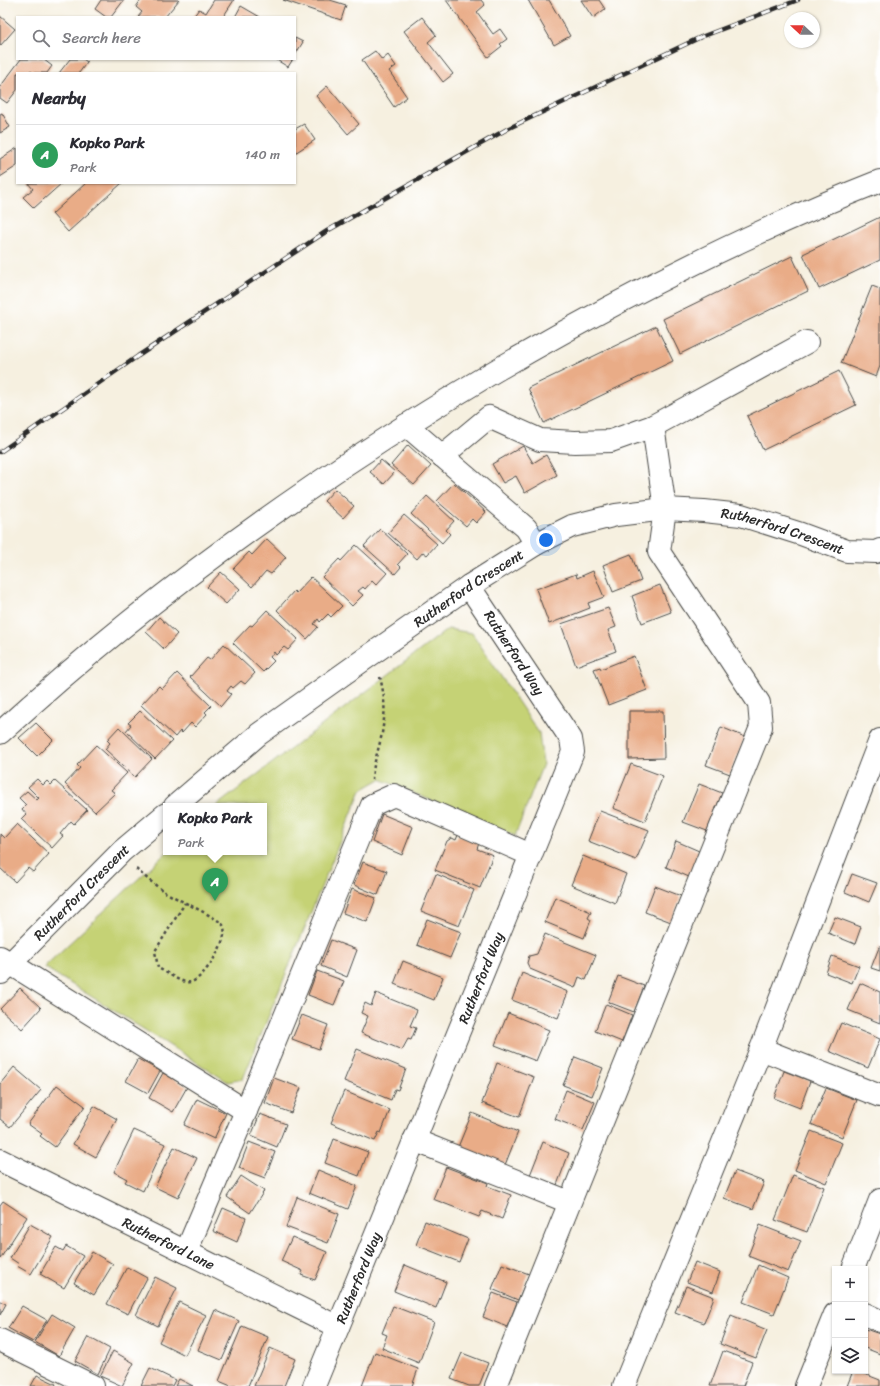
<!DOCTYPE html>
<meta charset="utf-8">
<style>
body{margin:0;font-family:Sriracha,sans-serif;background:#f2f2f3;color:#2b2b33}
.controls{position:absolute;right:12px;bottom:12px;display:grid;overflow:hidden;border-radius:0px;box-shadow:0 1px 3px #0004}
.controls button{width:36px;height:36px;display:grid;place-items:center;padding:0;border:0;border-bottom:1px solid #e1e1e2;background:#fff;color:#2b2b33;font:20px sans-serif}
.compass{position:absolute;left:784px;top:12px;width:36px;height:36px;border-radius:50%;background:#fff;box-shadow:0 1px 3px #0004;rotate:292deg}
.you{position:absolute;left:546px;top:540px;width:14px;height:14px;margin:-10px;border:3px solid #fff;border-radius:50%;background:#1a73e8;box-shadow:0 0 0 6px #1a73e833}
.badge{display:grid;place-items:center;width:26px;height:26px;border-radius:50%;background:#b5179e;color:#fff;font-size:13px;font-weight:700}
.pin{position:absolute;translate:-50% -33px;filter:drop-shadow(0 1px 2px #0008)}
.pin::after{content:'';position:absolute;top:21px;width:14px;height:12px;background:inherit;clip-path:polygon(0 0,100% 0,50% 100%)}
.popup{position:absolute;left:163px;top:803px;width:104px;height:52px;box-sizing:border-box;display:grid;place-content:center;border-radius:0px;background:#fff;filter:drop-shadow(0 1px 3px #0005);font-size:13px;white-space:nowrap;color:#7c7c81}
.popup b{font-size:15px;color:#2b2b33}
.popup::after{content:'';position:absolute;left:50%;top:100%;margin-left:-8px;border:8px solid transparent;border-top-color:#fff}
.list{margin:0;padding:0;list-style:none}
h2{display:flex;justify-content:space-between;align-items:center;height:52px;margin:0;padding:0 16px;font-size:17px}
h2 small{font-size:13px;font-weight:400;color:#7c7c81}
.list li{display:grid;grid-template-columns:26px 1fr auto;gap:12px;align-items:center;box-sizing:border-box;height:60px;padding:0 16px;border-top:1px solid #e1e1e2}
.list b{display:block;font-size:15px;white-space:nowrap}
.list p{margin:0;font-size:13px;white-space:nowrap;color:#7c7c81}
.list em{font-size:13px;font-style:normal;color:#7c7c81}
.icon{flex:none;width:22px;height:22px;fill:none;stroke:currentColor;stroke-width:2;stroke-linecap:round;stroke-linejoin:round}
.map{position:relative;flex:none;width:880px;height:1386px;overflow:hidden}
.search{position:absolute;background:#fff;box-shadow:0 1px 3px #0004;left:16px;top:16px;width:280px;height:44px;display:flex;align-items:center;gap:10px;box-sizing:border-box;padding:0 14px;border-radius:0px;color:#7c7c81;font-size:15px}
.panel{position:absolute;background:#fff;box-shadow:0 1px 3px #0004;left:16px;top:72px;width:280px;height:112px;border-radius:0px}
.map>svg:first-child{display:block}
.green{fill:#c5d274;stroke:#787e50}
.building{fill:#e9ac87}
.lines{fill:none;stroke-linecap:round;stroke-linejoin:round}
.minor-casing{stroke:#494946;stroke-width:24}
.path{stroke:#494946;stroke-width:2.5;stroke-dasharray:3 3;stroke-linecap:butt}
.minor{stroke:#fff;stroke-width:22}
.rail-casing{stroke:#2b2b2b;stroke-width:4.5}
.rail{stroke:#fff;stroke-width:3;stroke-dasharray:9;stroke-linecap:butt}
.labels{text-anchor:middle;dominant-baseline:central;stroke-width:3.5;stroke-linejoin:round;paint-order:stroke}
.street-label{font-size:14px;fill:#2b2b2b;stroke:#fff}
</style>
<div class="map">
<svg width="880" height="1386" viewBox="0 0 880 1386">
<rect width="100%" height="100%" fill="#fff"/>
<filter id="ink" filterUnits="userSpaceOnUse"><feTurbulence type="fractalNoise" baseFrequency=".025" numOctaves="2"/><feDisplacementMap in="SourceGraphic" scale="8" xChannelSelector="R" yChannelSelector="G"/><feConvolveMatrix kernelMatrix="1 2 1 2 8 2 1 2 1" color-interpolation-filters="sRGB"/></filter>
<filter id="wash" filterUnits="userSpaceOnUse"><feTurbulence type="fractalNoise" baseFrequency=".012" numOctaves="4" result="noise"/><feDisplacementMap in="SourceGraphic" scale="16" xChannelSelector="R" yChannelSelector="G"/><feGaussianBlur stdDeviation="0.9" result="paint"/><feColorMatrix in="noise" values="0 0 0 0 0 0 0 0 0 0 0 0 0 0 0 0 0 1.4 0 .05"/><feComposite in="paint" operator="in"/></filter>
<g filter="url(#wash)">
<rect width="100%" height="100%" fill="#f6f0e0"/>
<path class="green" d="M448,629L472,633L539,733L543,764L515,836L380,779L361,790L243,1079L228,1082L44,967L167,852H264V806H216Z"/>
<g id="blocks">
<g class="building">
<path d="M101,0H124L111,17H106L95,9Z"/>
<path d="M141,0H179L165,17H138L142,12L136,7Z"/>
<path d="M214,0H234L223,17H193L199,9L206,13Z"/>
<path d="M283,0H330L346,5L341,20Z"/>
<path d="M446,0H481L485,5L477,12L493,34L500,29L507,39L500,44L502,46L488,57Z"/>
<path d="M528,0H549L570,36L554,45Z"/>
<path d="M581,0H599L605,9L593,18Z"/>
<path d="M241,6L260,17H235Z"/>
<path d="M0,16L15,29L0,46Z"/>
<path d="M422,17L436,35L428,42L453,74L443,82L404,31Z"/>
<path d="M295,38L303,42L295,55Z"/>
<path d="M375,51L382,60L388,55L396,66L389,71L407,97L394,107L362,60Z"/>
<path d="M21,59H43L52,66L47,73H33L31,71L30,73H17V90L7,103L0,98V87Z"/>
<path d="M70,59H83L87,62L79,73H59Z"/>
<path d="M275,59H293L288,67Z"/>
<path d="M327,86L359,124L348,134L316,96Z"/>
<path d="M2,113L10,127L0,133V114Z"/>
<path d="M304,124L315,140L295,153V129Z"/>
<path d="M17,148V166L0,177V159Z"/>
<path d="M28,183H62L34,208L23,197L33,189Z"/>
<path d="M86,183H122L68,232L52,214Z"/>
<path d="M880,217V260L819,289L803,254Z"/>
<path d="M792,256L808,291L680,354L663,319Z"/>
<path d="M872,286L880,289V366L876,377L841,363Z"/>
<path d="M656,326L673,361L544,423L528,388Z"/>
<path d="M839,371L856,405L763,450L747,416Z"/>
<path d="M408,445L431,466L414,485L391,465Z"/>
<path d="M523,446L533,463L546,455L557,475L525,493L516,476L503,483L492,464Z"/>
<path d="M381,460L395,472L384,484L370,472Z"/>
<path d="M454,483L486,512L476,523L472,519L466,526L437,501Z"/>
<path d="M335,489L354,506L343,518L324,501Z"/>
<path d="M427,496L454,521L446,530L450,534L442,543L411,514Z"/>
<path d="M404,515L437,544L427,555L423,552L417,559L388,533Z"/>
<path d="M380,529L407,554L398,564L401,567L395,574L364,546Z"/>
<path d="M267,539L286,557L271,574L266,571L252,587L233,569L249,552L252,555Z"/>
<path d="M356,545L387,573L376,585L372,581L365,589L363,587L358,591L363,595L352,606L322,577L339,559L341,561Z"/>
<path d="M631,554L641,581L613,592L603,565Z"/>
<path d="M593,571L604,597L588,603L590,608L549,624L536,589L576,574L577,578Z"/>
<path d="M221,572L240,589L226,604L207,587Z"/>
<path d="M311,577L342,606L331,617L328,614L320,622L318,619L314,624L318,627L307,639L277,610L294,591L296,593Z"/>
<path d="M660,585L671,612L642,623L632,596Z"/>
<path d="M608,608L616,627L608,630L616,651L576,666L561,624Z"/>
<path d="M267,610L298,639L288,650L284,647L276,655L274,652L270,657L274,661L263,672L233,643L250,625L252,626Z"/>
<path d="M159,617L177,634L164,649L146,632Z"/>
<path d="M224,644L255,673L245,684L241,681L233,688L231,686L227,691L231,694L221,706L190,677L207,658L210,660Z"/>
<path d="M634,656L647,690L608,705L594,669L600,667L601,669Z"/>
<path d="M177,673L211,706L205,712L207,714L195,727L191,723L182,733L180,731L175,737L141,705L159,686L162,689Z"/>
<path d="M140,711L172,741L155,759L126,731L131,725L128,723Z"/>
<path d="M629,711H663L664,758L629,759Z"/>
<path d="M36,723L53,740L37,756L19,738Z"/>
<path d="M119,727L152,759L135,777L105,749L110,743L107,740Z"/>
<path d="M721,727L745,737L730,774L706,765Z"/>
<path d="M96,745L127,773L111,790L115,793L95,812L65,784L80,768L77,765Z"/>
<path d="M631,764L663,776L645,821L613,808Z"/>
<path d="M37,779L43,785L47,781L51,785L55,781L87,810L74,824L71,821L60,834L63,836L52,848L21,819L26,814L22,809L26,805L19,798L27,791L37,800L39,798L28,787Z"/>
<path d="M699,784L722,793L707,831L683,822Z"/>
<path d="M600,811L649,830L636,860L588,841Z"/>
<path d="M382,814L413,827L402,855L372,842Z"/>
<path d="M17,824L49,854L33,872L28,868L15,882L0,868V834L4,838Z"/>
<path d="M458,835L479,843L477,849L493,855L480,888L435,870L447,841L452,838L456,840Z"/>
<path d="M676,841L699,851L689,877L666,867Z"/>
<path d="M583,856L626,874L615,903L571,885Z"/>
<path d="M363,862L387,871L378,895L354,885Z"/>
<path d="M436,874L474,890L459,926L421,911Z"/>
<path d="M852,874L877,883L869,902L845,892Z"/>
<path d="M655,886L681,896L671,922L645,912Z"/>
<path d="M352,889L376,898L367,922L343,913Z"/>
<path d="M555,897L591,912L588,918L591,920L584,938L545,922Z"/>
<path d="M835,917L861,927L855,944L828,933Z"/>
<path d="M427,919L461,932L450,958L417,945Z"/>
<path d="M545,934L596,955L586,980L579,977L575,988L530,969L527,963L529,956L537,954Z"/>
<path d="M331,940L357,950L347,977L321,966Z"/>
<path d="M880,945V971L871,968Z"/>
<path d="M832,956L859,966L852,983L826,973Z"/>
<path d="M403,961L443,977L434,1000L394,984Z"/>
<path d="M317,971L344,981L334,1005L308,995Z"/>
<path d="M522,973L568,992L558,1018L512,1000Z"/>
<path d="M618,976L644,986L634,1012L608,1002Z"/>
<path d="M860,983L880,992V1023L848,1010Z"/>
<path d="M20,988L41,1008L22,1029L0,1009Z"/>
<path d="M376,993L417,1010L410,1026L416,1028L411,1040L408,1039L402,1050L361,1033L368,1016L361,1013L365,1003L371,1006Z"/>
<path d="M606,1004L632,1015L622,1042L595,1031Z"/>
<path d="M508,1013L549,1030L536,1061L495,1045Z"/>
<path d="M302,1015L328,1025L319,1049L292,1039Z"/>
<path d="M841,1023L880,1039L868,1068L829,1051Z"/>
<path d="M357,1049L406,1069L398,1090L395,1089L391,1100L344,1081Z"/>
<path d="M575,1057L603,1068L592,1096L563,1085Z"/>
<path d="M138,1059L160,1071L148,1093L126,1081Z"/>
<path d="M497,1063L534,1077L519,1117L482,1103Z"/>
<path d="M14,1067L41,1090L10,1127L0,1119V1084Z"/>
<path d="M784,1071L810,1081L800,1108L774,1098Z"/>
<path d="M163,1073L187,1087L173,1112L149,1098Z"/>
<path d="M274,1078L301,1088L291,1113L265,1103Z"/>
<path d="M57,1085L85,1106L55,1147L40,1136L42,1134L28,1124Z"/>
<path d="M826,1088L857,1100L842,1137L811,1124Z"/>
<path d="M566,1090L595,1102L583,1130L555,1119Z"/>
<path d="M344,1091L390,1110L381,1133L379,1132L375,1141L331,1123Z"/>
<path d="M197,1099L226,1113L214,1139L184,1125Z"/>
<path d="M94,1106L117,1119L96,1157L73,1144Z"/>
<path d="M472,1113L518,1132L505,1165L458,1147Z"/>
<path d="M260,1114L286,1124L277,1147L251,1136Z"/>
<path d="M134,1130L165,1144L143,1191L125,1182L127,1179L114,1172Z"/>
<path d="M811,1131L842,1143L826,1183L795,1170Z"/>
<path d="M334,1139L368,1152L359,1176L325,1163Z"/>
<path d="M249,1142L275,1152L265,1178L239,1168Z"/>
<path d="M543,1142L569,1153L557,1185L530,1175Z"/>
<path d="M174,1147L197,1158L178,1198L155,1187Z"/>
<path d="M446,1167L488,1183L487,1186L511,1195L502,1219L482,1211L479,1217L433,1199Z"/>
<path d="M318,1170L357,1186L348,1209L309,1193Z"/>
<path d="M735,1171L764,1182L753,1209L724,1198Z"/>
<path d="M793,1175L824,1187L807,1232L775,1220Z"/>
<path d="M241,1176L264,1191L250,1213L227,1197Z"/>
<path d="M297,1197L339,1214L328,1243L286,1227Z"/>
<path d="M3,1201L27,1217L0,1259V1205Z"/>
<path d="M223,1208L246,1218L237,1242L213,1231Z"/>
<path d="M425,1221L468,1239L459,1262L416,1245Z"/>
<path d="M30,1224L53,1237L31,1274L17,1266L19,1264L10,1258Z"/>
<path d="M760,1225L801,1241L788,1272L748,1256Z"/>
<path d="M292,1237L327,1252L315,1280L301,1275L303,1271L281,1261Z"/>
<path d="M66,1246L83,1256L64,1288L40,1274L56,1247L63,1251Z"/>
<path d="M92,1252L113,1264L94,1295L74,1283Z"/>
<path d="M695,1262L720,1272L713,1292L687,1282Z"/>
<path d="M502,1264L529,1274L518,1300L492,1289Z"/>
<path d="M405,1265L446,1282L436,1308L394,1291Z"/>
<path d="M758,1265L788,1278L774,1314L743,1302Z"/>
<path d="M127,1267L147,1278L128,1314L107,1304Z"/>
<path d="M155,1277L177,1288L158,1326L136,1315Z"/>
<path d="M686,1286L714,1297L704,1323L675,1312Z"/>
<path d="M493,1293L517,1302L507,1327L483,1317Z"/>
<path d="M0,1301L6,1304L0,1315Z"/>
<path d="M179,1302L206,1315L185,1355L159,1342Z"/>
<path d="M22,1306L47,1320L33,1342L8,1328Z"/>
<path d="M393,1306L434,1322L419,1363L382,1348L387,1335L382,1333Z"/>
<path d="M215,1310L239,1321L222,1360L198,1350Z"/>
<path d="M52,1314L75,1328L59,1356L35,1342Z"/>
<path d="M731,1315L767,1330L756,1358L720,1344Z"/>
<path d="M242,1326L268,1337L248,1386H231L219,1381Z"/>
<path d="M865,1329L880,1334V1354L865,1348Z"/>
<path d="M88,1337L110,1349L98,1374L75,1361Z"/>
<path d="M270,1348L295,1359L284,1386H254Z"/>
<path d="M113,1351L134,1363L122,1386L100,1376Z"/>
<path d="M723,1351L752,1362L743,1386H710Z"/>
<path d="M375,1352L418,1369L412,1386H362Z"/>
<path d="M462,1353L488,1363L479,1386H469L451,1379Z"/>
<path d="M150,1368L175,1380L172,1386H141Z"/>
<path d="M853,1371H857L880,1380V1386H847Z"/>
<path d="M37,1375L56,1384L55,1386H31Z"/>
<path d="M179,1379L193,1386H175Z"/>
</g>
</g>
</g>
<g filter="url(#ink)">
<use href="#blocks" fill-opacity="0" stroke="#494946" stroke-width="1"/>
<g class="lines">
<g class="minor-casing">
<g id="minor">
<path d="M406,425L526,528L536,544"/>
<path d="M442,456L489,417L540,440L575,442L611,441L653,426"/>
<path d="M0,733C149,596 316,477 490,374C615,301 745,234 880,181"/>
<path id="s1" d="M175,806L259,734L366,658L469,586L536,544L572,526L616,515L665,509L704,511L741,515L801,534L847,551L876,552L880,550"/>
<path d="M0,957L246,1111"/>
<path id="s2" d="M1,973L122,851L166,814"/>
<path d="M761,1049L880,1096"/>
<path d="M414,1140L569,1202"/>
<path id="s3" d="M0,1160L338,1327"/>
<path d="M186,1252L246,1111L372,805L394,795L531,855"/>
<path d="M853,1269L880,1200"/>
<path d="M865,1314L880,1321"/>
<path d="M0,1340L93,1386"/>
<path id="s4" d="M314,1386L573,752L571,739L469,586"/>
<path d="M496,1386L761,727L759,703L659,552L665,509L653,426L807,342"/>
<path d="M624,1386L761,1049L880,740"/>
<path d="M806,1386L835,1314"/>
</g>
</g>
<g class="path">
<path d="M372,780C373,761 381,745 383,726C386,710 384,693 380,677"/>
<path d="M136,869C145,877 155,885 165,892C176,899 217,917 223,925C231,937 204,979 191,982C181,984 167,972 158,968L155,951L185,903"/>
</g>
<use href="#minor" class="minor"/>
<g class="rail-casing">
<path id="rail" d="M0,452L138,356L327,231L509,128L701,37L798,0"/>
</g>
<use href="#rail" class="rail"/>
</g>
</g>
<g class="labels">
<g class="street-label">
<text stroke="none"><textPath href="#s1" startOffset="702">Rutherford Crescent</textPath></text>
<text stroke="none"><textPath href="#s1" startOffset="366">Rutherford Crescent</textPath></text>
<text transform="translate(514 653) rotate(57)">Rutherford Way</text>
<text stroke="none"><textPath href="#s2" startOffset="114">Rutherford Crescent</textPath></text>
<text stroke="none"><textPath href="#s4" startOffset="441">Rutherford Way</textPath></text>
<text stroke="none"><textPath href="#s3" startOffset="188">Rutherford Lane</textPath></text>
<text stroke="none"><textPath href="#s4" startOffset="117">Rutherford Way</textPath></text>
</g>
</g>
</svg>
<div class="controls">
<button>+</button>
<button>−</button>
<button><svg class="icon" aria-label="layers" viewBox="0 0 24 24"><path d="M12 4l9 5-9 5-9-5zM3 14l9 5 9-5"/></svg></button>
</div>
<svg class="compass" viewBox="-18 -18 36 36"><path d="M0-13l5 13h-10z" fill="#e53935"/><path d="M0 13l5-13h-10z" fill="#7c7c81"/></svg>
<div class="you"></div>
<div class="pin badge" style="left:215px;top:901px;background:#2e9e5b">A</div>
<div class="popup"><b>Kopko Park</b>Park</div>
<div class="search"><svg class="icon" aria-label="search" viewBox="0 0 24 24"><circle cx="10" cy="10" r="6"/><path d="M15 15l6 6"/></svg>Search here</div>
<section class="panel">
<h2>Nearby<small></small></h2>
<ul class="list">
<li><span class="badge" style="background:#2e9e5b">A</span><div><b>Kopko Park</b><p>Park</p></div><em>140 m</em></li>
</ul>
</section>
</div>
